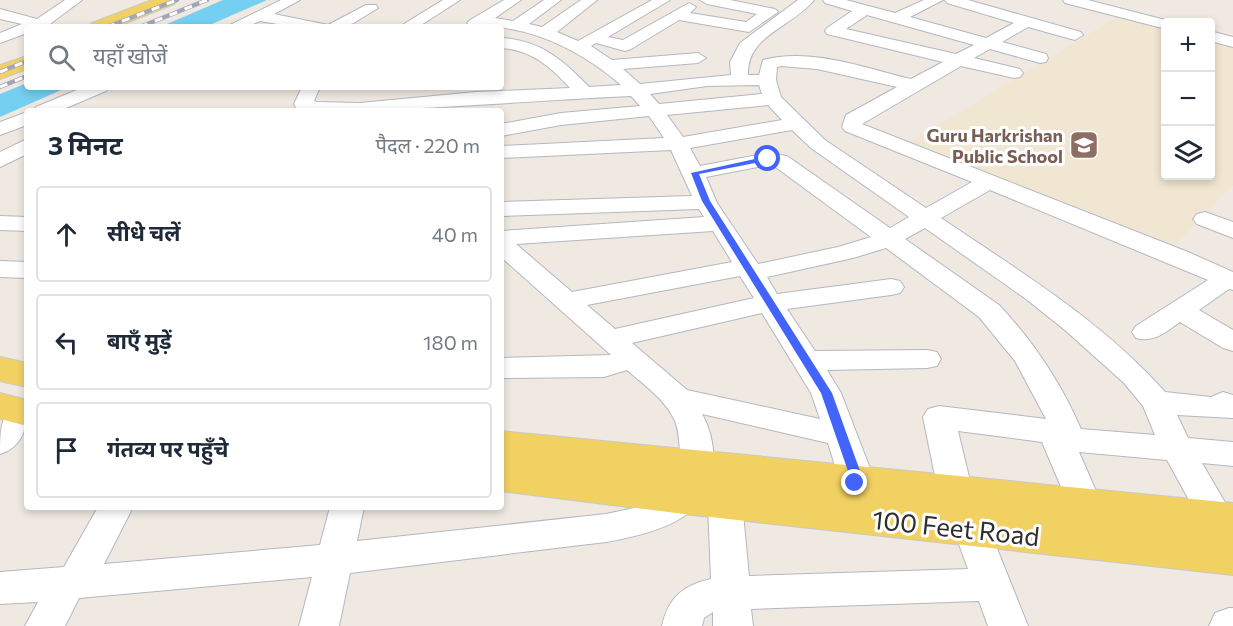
<!DOCTYPE html>
<html lang="hi">
<meta charset="utf-8">
<style>
body{margin:0;font-family:Commissioner,"Noto Sans Devanagari",sans-serif;background:#f2f2f3;color:#1f2937}
.controls{position:absolute;right:18px;top:18px;display:grid;overflow:hidden;border-radius:6px;box-shadow:0 3px 9px #0003}
.controls button{width:54px;height:54px;display:grid;place-items:center;padding:0;border:0;border-bottom:2px solid #e0e1e3;background:#fff;color:#1f2937;font:30px sans-serif}
.stop{position:absolute;width:18px;height:18px;margin:-14px;border:4px solid #4264fb;border-radius:50%;background:#fff}
.stop.end{background:#4264fb;border-color:#fff;box-shadow:0 2px 6px #0008}
.list{margin:0;padding:0;list-style:none}
h2{display:flex;justify-content:space-between;align-items:center;height:78px;margin:0;padding:0 24px;font-size:26px}
h2 small{font-size:20px;font-weight:400;color:#747a83}
.list li{display:grid;grid-template-columns:39px 1fr auto;gap:18px;align-items:center;box-sizing:border-box;height:96px;margin:0 12px 12px;padding:0 12px;border:2px solid #e0e1e3;border-radius:6px}
.list b{display:block;font-size:22px;white-space:nowrap}
.list em{font-size:20px;font-style:normal;color:#747a83}
.icon{flex:none;width:33px;height:33px;fill:none;stroke:currentColor;stroke-width:2;stroke-linecap:round;stroke-linejoin:round}
.map{position:relative;flex:none;width:1233px;height:626px;overflow:hidden}
.search{position:absolute;background:#fff;box-shadow:0 3px 9px #0003;left:24px;top:24px;width:480px;height:66px;display:flex;align-items:center;gap:15px;box-sizing:border-box;padding:0 21px;border-radius:6px;color:#747a83;font-size:22px}
.panel{position:absolute;background:#fff;box-shadow:0 3px 9px #0003;left:24px;top:108px;width:480px;height:402px;border-radius:6px}
.map>svg:first-child{display:block}
.education{fill:#f0e6d1}
.water{fill:#75cff0}
.lines{fill:none;stroke-linecap:round;stroke-linejoin:round}
.minor-casing{stroke:#b4b7c1;stroke-width:2}
.major-casing{stroke:#c9c9c9;stroke-width:2}
.minor{fill:#fff;fill-rule:evenodd}
.major{fill:#f2d163;fill-rule:evenodd}
.rail-casing{stroke:#a3a6b8;stroke-width:4.5}
.rail{stroke:#fff;stroke-width:3;stroke-dasharray:8;stroke-linecap:butt}
.route{fill:#4264fb}
.labels{text-anchor:middle;dominant-baseline:central;stroke-width:6;stroke-linejoin:round;paint-order:stroke}
.far-education-label{font-size:18px;font-weight:bold;fill:#785e54;stroke:#fff;text-anchor:end}
.near-street-label{font-size:26px;fill:#2e2e2e;stroke:#fff}
</style>
<div class="map">
<svg width="1233" height="626" viewBox="0 0 1233 626">
<rect width="100%" height="100%" fill="#efe9e1"/>
<path class="education" d="M1117,17L1165,29L1166,176H1210L1211,40L1233,46V185L1168,252L905,145Z"/>
<g class="water">
<path d="M223,0H267L205,27H160Z"/>
<path d="M27,83V87H68L0,117V94Z"/>
</g>
<g class="lines">
<g class="minor-casing">
<g id="minor">
<path d="M65,0H82L50,24L27,27V33L0,43V33L22,24L0,19V9L37,19Z"/>
<path d="M281,0H300L274,14L328,25L366,5H376L378,8L347,27H295L260,21L247,27H226Z"/>
<path d="M443,0H460L418,27H399Z"/>
<path d="M504,0H521L495,18L513,21L544,0H561L529,24L542,27L581,0H597L557,32L578,41L652,0H670L608,37L623,40L689,3L696,7L690,13L746,22L757,14L707,4L700,0H730L775,9L778,12L749,32L679,20L631,49L625,51L596,43L591,46L612,60L698,53L706,58L698,63L623,69L640,84L731,75L730,62L740,43L798,0H814C793,27 746,35 748,75H759L763,60C810,47 865,68 911,79L943,62L827,34L825,31L827,28L852,11L825,3L823,0H846L895,13L924,0H943L910,17L986,38L1014,23L947,3L945,0H968L1081,32L1083,35L1075,40L1028,27L1002,42L1046,54L1048,58L1046,62L1040,63L990,49L974,58L1020,69L1023,73L1020,77L1014,78L961,66L862,124L1188,252L1233,272V290L1229,289L1199,310L1233,330V351L1223,348L1180,322C1166,332 1154,343 1136,338L1132,332L1136,326L1208,280L990,190L941,218C1019,271 1102,321 1165,392L1211,397L1223,392L1233,395V418L1177,415L1188,438L1233,442V466L1202,463L1233,516L1229,529L1217,533L1205,529L1167,460L1079,452L1102,505L1097,515L1085,519L1073,515L1042,442L958,431L970,481L1028,626H988L979,601L751,609L753,626H713V612L704,618L702,626H662C668,598 683,585 711,579L708,503L713,493L725,489L737,493L742,503L749,576L968,569L936,481L923,417L928,409L939,406L1046,419L1015,361L979,317L886,248L853,258L767,277L777,294L891,279L900,281L904,287L900,293L891,295L787,309L815,351L927,350L937,352L941,359L937,366L927,368L827,370L841,393L871,471L872,483L867,492L855,496L843,492L828,443L702,414C711,429 718,460 710,475L698,478L686,475C677,458 682,438 675,421C666,400 644,385 627,370L604,377L501,378V358L611,355L501,257V231L704,217L699,209L501,216V202L692,196L671,150L501,158V146L664,138L649,116L561,125L501,136V124L561,113L640,106L631,96C523,101 415,111 306,111L296,108L294,104L302,87H320L314,101L317,102L360,103L476,92L570,88C550,66 531,50 501,48V38C540,40 563,60 589,87L621,85C585,54 543,32 497,27C487,26 479,28 470,26L467,23L470,20ZM867,15L974,45L956,54L846,29ZM781,66L817,69L897,87L846,115L842,127L845,131L972,182L926,208L825,140L781,97L776,80L777,67ZM759,85L762,94L659,104L650,94L707,86ZM768,105L782,120L683,137L667,115ZM792,130L811,148L909,217L890,228L787,156L768,153L700,166L690,148ZM768,165L774,166L871,237L838,247L758,264L717,203L706,177ZM925,228L1026,299L1066,331L1124,383L1143,406L1155,435L1081,429C1061,383 1033,341 999,305L905,239ZM713,231L732,262L572,292L516,244ZM740,276L754,298L615,329L587,305ZM762,313L811,393L820,419L687,390L632,343Z"/>
<path d="M1063,0H1088L1173,22H1166V29L1065,3Z"/>
<path d="M1210,31L1233,37V47L1210,41Z"/>
<path d="M84,87H109L106,91L59,111H34L36,107Z"/>
<path d="M27,112V125L0,135V122Z"/>
<path d="M27,139V154L0,167V152Z"/>
<path d="M1205,212L1233,222V238L1197,224L1193,219L1197,214Z"/>
<path d="M0,216L27,217V231L0,230Z"/>
<path d="M0,261L27,262V278L0,277Z"/>
<path d="M24,401L27,402C27,425 25,446 0,454C0,430 0,409 24,401Z"/>
<path d="M684,485L696,488L701,498C687,526 635,537 606,542L350,573L339,626H299L312,577L79,598L65,626H25L38,602L0,604V572L64,567L98,507H133L104,564L320,545L330,507H364L357,541L606,514L634,508Z"/>
<path d="M1229,608H1233V626H1209L1215,613Z"/>
</g>
</g>
<g class="major-casing">
<g id="major">
<path d="M152,0H177L174,4L116,27H89L92,23Z"/>
<path d="M27,56V69L0,79V65Z"/>
<path d="M0,357L27,363V387L0,381Z"/>
<path d="M0,393L27,400V426L0,419Z"/>
<path d="M501,431L1233,503V575L684,514L501,491Z"/>
</g>
</g>
<use href="#minor" class="minor"/>
<use href="#major" class="major"/>
<g class="rail-casing">
<g id="rail">
<path d="M107,27L177,0"/>
<path d="M140,27L207,0"/>
<path d="M0,72L27,61"/>
<path d="M0,87L27,76"/>
</g>
</g>
<use href="#rail" class="rail"/>
</g>
<path class="route" d="M768,156L771,160L699,174L710,201L832,393L860,471L861,483L855,487L849,483L848,471L821,393L702,201L691,173Z"/>
<defs>
<g id="school-square" transform="scale(1.5)"><rect x="-9" y="-9" width="18" height="18" rx="4" fill="#8d6e63" stroke="#fff"/><path d="M0-5L7-2L0 1L-7-2ZM-4 1L0 2.5L4 1V4Q0 6-4 4Z" fill="#fff"/></g>
</defs>
<g fill-rule="evenodd">
<use href="#school-square" x="1084" y="145"/>
</g>
<g class="labels">
<g class="far-education-label">
<text x="1063" y="135">Guru Harkrishan<tspan x="1063" dy="21">Public School</tspan></text>
</g>
<g class="near-street-label">
<text transform="translate(956 527) rotate(6)">100 Feet Road</text>
</g>
</g>
</svg>
<div class="controls">
<button>+</button>
<button>−</button>
<button><svg class="icon" aria-label="layers" viewBox="0 0 24 24"><path d="M12 4l9 5-9 5-9-5zM3 14l9 5 9-5"/></svg></button>
</div>
<div class="stop" style="left:768px;top:159px"></div>
<div class="stop end" style="left:855px;top:483px"></div>
<div class="search"><svg class="icon" aria-label="search" viewBox="0 0 24 24"><circle cx="10" cy="10" r="6"/><path d="M15 15l6 6"/></svg>यहाँ खोजें</div>
<section class="panel">
<h2>3 मिनट<small>पैदल · 220 m</small></h2>
<ul class="list">
<li><svg class="icon" aria-label="ahead" viewBox="0 0 24 24"><path d="M12 20V5M6 11l6-6 6 6"/></svg><div><b>सीधे चलें</b></div><em>40 m</em></li>
<li><svg class="icon" aria-label="left" viewBox="0 0 24 24"><path d="M17 20v-9H6M10 6l-5 5 5 5"/></svg><div><b>बाएँ मुड़ें</b></div><em>180 m</em></li>
<li><svg class="icon" aria-label="arrive" viewBox="0 0 24 24"><path d="M6 21V4h12l-3 4 3 4H6"/></svg><div><b>गंतव्य पर पहुँचे</b></div></li>
</ul>
</section>
</div>
